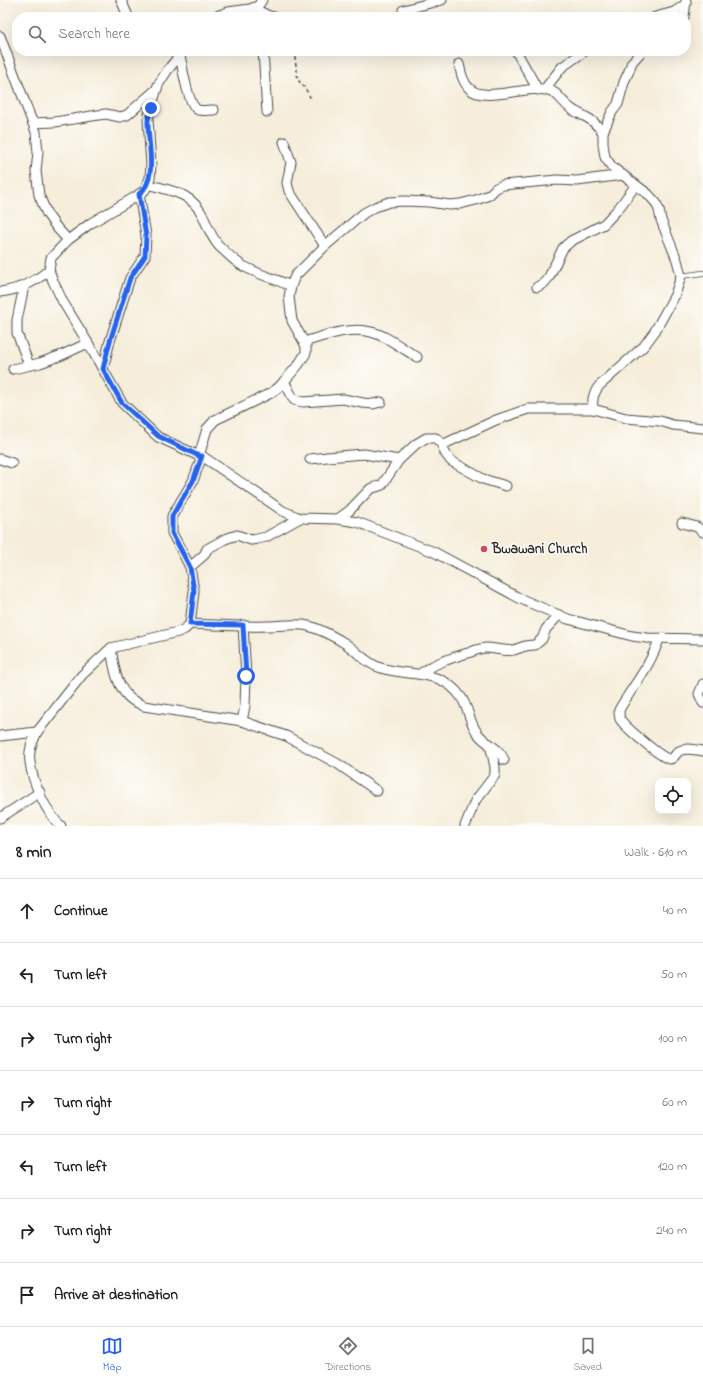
<!DOCTYPE html>
<meta charset="utf-8">
<style>
body{margin:0;font-family:"Indie Flower",sans-serif;background:#f6f6f6;color:#222}
.controls{position:absolute;right:12px;bottom:12px;display:grid;overflow:hidden;border-radius:8px;box-shadow:0 4px 16px #0002}
.controls button{width:36px;height:36px;display:grid;place-items:center;padding:0;border:0;border-bottom:1px solid #e0e0e0;background:#fff;color:#222;font:20px sans-serif}
.stop{position:absolute;width:12px;height:12px;margin:-9px;border:3px solid #2563eb;border-radius:50%;background:#fff}
.stop.end{background:#2563eb;border-color:#fff;box-shadow:0 1px 4px #0008}
.list{margin:0;padding:0;list-style:none}
h2{display:flex;justify-content:space-between;align-items:center;height:52px;margin:0;padding:0 16px;font-size:17px}
h2 small{font-size:13px;font-weight:400;color:#767676}
.list li{display:grid;grid-template-columns:26px 1fr auto;gap:12px;align-items:center;box-sizing:border-box;height:64px;padding:0 16px;border-top:1px solid #e0e0e0}
.list b{display:block;font-size:15px;white-space:nowrap}
.list em{font-size:13px;font-style:normal;color:#767676}
.icon{flex:none;width:22px;height:22px;fill:none;stroke:currentColor;stroke-width:2;stroke-linecap:round;stroke-linejoin:round}
.map{position:relative;flex:none;width:703px;height:826px;overflow:hidden}
.search{position:absolute;background:#fff;box-shadow:0 4px 16px #0002;left:12px;right:12px;top:12px;height:44px;display:flex;align-items:center;gap:10px;box-sizing:border-box;padding:0 14px;border-radius:16px;color:#767676;font-size:15px}
.sheet{height:500px;background:#fff}
nav{display:flex;justify-content:space-around;align-items:center;box-sizing:border-box;height:56px;border-top:1px solid #e0e0e0;background:#fff;font-size:11px;color:#767676}
nav a{display:grid;justify-items:center;gap:2px}
nav .on{color:#2563eb}
.map>svg:first-child{display:block}
.lines{fill:none;stroke-linecap:round;stroke-linejoin:round}
.lane-casing{stroke:#494845;stroke-width:6}
.street-casing{stroke:#494845;stroke-width:11}
.path{stroke:#494845;stroke-width:1.5;stroke-dasharray:3 3;stroke-linecap:butt}
.lane{stroke:#fff;stroke-width:4.5}
.street{stroke:#fff;stroke-width:9}
.route{stroke:#2563eb;stroke-width:5}
.poi-dot{fill:#d1495b;stroke:#fdfcf7;stroke-width:1.5}
.labels{text-anchor:middle;dominant-baseline:central;stroke-width:3;stroke-linejoin:round;paint-order:stroke}
.poi-label{font-size:14px;font-weight:bold;fill:#2b2b2b;stroke:#fdfcf7;text-anchor:start}
</style>
<div class="map">
<svg width="703" height="826" viewBox="0 0 703 826">
<rect width="100%" height="100%" fill="#fdfcf7"/>
<filter id="ink" filterUnits="userSpaceOnUse"><feTurbulence type="fractalNoise" baseFrequency=".025" numOctaves="2"/><feDisplacementMap in="SourceGraphic" scale="8" xChannelSelector="R" yChannelSelector="G"/><feConvolveMatrix kernelMatrix="1 2 1 2 8 2 1 2 1" color-interpolation-filters="sRGB"/></filter>
<filter id="wash" filterUnits="userSpaceOnUse"><feTurbulence type="fractalNoise" baseFrequency=".012" numOctaves="4" result="noise"/><feDisplacementMap in="SourceGraphic" scale="16" xChannelSelector="R" yChannelSelector="G"/><feGaussianBlur stdDeviation="0.9" result="paint"/><feColorMatrix in="noise" values="0 0 0 0 0 0 0 0 0 0 0 0 0 0 0 0 0 1.4 0 .05"/><feComposite in="paint" operator="in"/></filter>
<g filter="url(#wash)">
<rect width="100%" height="100%" fill="#f6eedb"/>
</g>
<g filter="url(#ink)">
<g class="lines">
<g class="lane-casing">
<path id="lane" d="M681,276L703,273"/>
</g>
<g class="street-casing">
<g id="street">
<path d="M121,0L128,16"/>
<path d="M253,8L269,16L274,17"/>
<path d="M403,10L442,0"/>
<path d="M214,17L228,12L250,9L258,6L262,0"/>
<path d="M655,17L674,12L686,4"/>
<path d="M684,17L686,1"/>
<path d="M0,36L36,132L38,152L36,171L39,195L47,214L57,228L68,240"/>
<path d="M183,51L167,71L158,85L151,108L148,119L151,165L150,178L145,190L137,196L91,223L68,240L51,258L49,270L53,281L63,302L88,343L122,403L158,437L199,456H202L283,511L300,518L338,519L357,522L434,552L521,599L568,619L632,636L647,638L703,639"/>
<path d="M263,51L267,112"/>
<path d="M516,51L538,90"/>
<path d="M180,55C182,65 188,106 198,110C202,111 209,110 214,110"/>
<path d="M459,64C461,73 463,83 470,89C484,103 528,85 548,90C557,91 562,102 569,107C575,113 585,115 592,121C596,124 599,128 603,132"/>
<path d="M544,90L562,67L585,51"/>
<path d="M33,123L55,122L98,115L106,114L120,117L127,115L157,89"/>
<path d="M284,142L291,162L287,183L289,191L325,246"/>
<path d="M147,184C171,191 191,192 203,216C208,227 211,237 219,246C226,252 234,261 243,266C258,274 275,279 291,286"/>
<path d="M24,286L17,320V333L29,365"/>
<path d="M537,287L544,283L549,277L563,248L571,241L604,224L618,209L636,185"/>
<path d="M0,292C18,290 36,281 49,270"/>
<path d="M304,342C324,336 351,326 371,332C386,335 403,349 417,357"/>
<path d="M13,369L40,363L62,355L88,343"/>
<path d="M103,369L110,341L130,278L145,256L146,235L139,194"/>
<path d="M284,381L294,400L303,402L343,399L363,403L373,404L381,402"/>
<path d="M593,409C592,399 593,394 599,386L644,346L655,331L675,295L681,276L677,260L661,220L659,210L656,203L648,194L612,167L605,157L603,144V132L612,112L618,104L624,82L629,71L632,62L642,51"/>
<path d="M442,445L496,420L528,409H593L626,418L660,421L673,425L703,428"/>
<path d="M199,456L207,429L215,420L271,393L279,387L288,377L299,364L306,353V347L304,342L292,321L289,297L291,286L295,276L325,246L364,213L375,207L389,202L404,201L429,202L450,205L460,204L476,200L489,195L496,188L503,185L557,180L577,181L623,175"/>
<path d="M0,459L12,463"/>
<path d="M310,459L327,457L364,454L399,460"/>
<path d="M338,519L349,511L370,489L382,485L399,460L416,444L426,438H436L442,445L445,453L451,461L483,479L506,486"/>
<path d="M682,523L697,527L703,532"/>
<path d="M190,567L204,555L207,549L225,539L237,535L251,540L257,539L266,537L300,518"/>
<path d="M190,624C215,625 241,627 266,626C277,626 298,623 308,626C318,628 337,638 346,644C358,652 367,664 381,668C410,677 441,668 461,697C469,708 469,724 479,735C487,745 499,747 504,760"/>
<path d="M659,639C651,665 633,686 619,710C619,712 619,716 620,719C624,726 662,759 670,759C674,759 675,754 679,751C686,747 695,750 703,751"/>
<path d="M111,648C114,666 116,688 132,700C136,702 140,704 144,706L242,721L286,736L338,764L377,791"/>
<path d="M420,674C434,663 451,658 468,653C474,651 480,648 486,648C495,648 505,652 514,650C524,647 523,645 535,645L542,639L546,629L559,615"/>
<path d="M703,684L699,694L703,703"/>
<path d="M242,721L245,706L246,676L243,625"/>
<path d="M0,736L37,732"/>
<path d="M0,818L40,792"/>
<path d="M61,826C46,813 32,781 30,762C28,751 33,741 37,732L82,675L111,648L178,632L185,629L190,624L194,591L190,567L172,533V516L193,481L202,456"/>
<path d="M465,826L475,801L495,775V767L490,744"/>
</g>
</g>
<path class="path" d="M294,51L298,80L305,88L311,99"/>
<use href="#lane" class="lane"/>
<use href="#street" class="street"/>
</g>
</g>
<g class="lines" filter="url(#ink)">
<path class="route" d="M151,108C150,112 149,116 148,120C147,142 159,179 139,194L146,236L145,256L130,278L110,341L103,369L122,403L158,436L199,456H202L193,481L172,516V533L190,567L194,591L190,624L243,625L246,676"/>
</g>
<circle class="poi-dot" cx="484" cy="549" r="4"/>
<g class="labels">
<g class="poi-label">
<text x="492" y="549">Bwawani Church</text>
</g>
</g>
</svg>
<div class="controls">
<button><svg class="icon" aria-label="locate" viewBox="0 0 24 24"><circle cx="12" cy="12" r="6"/><path d="M12 2v4M12 18v4M2 12h4M18 12h4"/></svg></button>
</div>
<div class="stop" style="left:246px;top:676px"></div>
<div class="stop end" style="left:151px;top:108px"></div>
<div class="search"><svg class="icon" aria-label="search" viewBox="0 0 24 24"><circle cx="10" cy="10" r="6"/><path d="M15 15l6 6"/></svg>Search here</div>
</div>
<section class="sheet">
<h2>8 min<small>Walk · 610 m</small></h2>
<ul class="list">
<li><svg class="icon" aria-label="ahead" viewBox="0 0 24 24"><path d="M12 20V5M6 11l6-6 6 6"/></svg><div><b>Continue</b></div><em>40 m</em></li>
<li><svg class="icon" aria-label="left" viewBox="0 0 24 24"><path d="M17 20v-9H6M10 6l-5 5 5 5"/></svg><div><b>Turn left</b></div><em>50 m</em></li>
<li><svg class="icon" aria-label="right" viewBox="0 0 24 24"><path d="M7 20v-9h11M14 6l5 5-5 5"/></svg><div><b>Turn right</b></div><em>100 m</em></li>
<li><svg class="icon" aria-label="right" viewBox="0 0 24 24"><path d="M7 20v-9h11M14 6l5 5-5 5"/></svg><div><b>Turn right</b></div><em>60 m</em></li>
<li><svg class="icon" aria-label="left" viewBox="0 0 24 24"><path d="M17 20v-9H6M10 6l-5 5 5 5"/></svg><div><b>Turn left</b></div><em>120 m</em></li>
<li><svg class="icon" aria-label="right" viewBox="0 0 24 24"><path d="M7 20v-9h11M14 6l5 5-5 5"/></svg><div><b>Turn right</b></div><em>240 m</em></li>
<li><svg class="icon" aria-label="arrive" viewBox="0 0 24 24"><path d="M6 21V4h12l-3 4 3 4H6"/></svg><div><b>Arrive at destination</b></div></li>
</ul>
</section>
<nav>
<a class="on"><svg class="icon" aria-label="map" viewBox="0 0 24 24"><path d="M3 6l6-2 6 2 6-2v14l-6 2-6-2-6 2zM9 4v14M15 6v14"/></svg>Map</a>
<a><svg class="icon" aria-label="directions" viewBox="0 0 24 24"><path d="M12 3l9 9-9 9-9-9zM9 14v-3h6M13 9l2 2-2 2"/></svg>Directions</a>
<a><svg class="icon" aria-label="saved" viewBox="0 0 24 24"><path d="M7 4h10v16l-5-4-5 4z"/></svg>Saved</a>
</nav>
